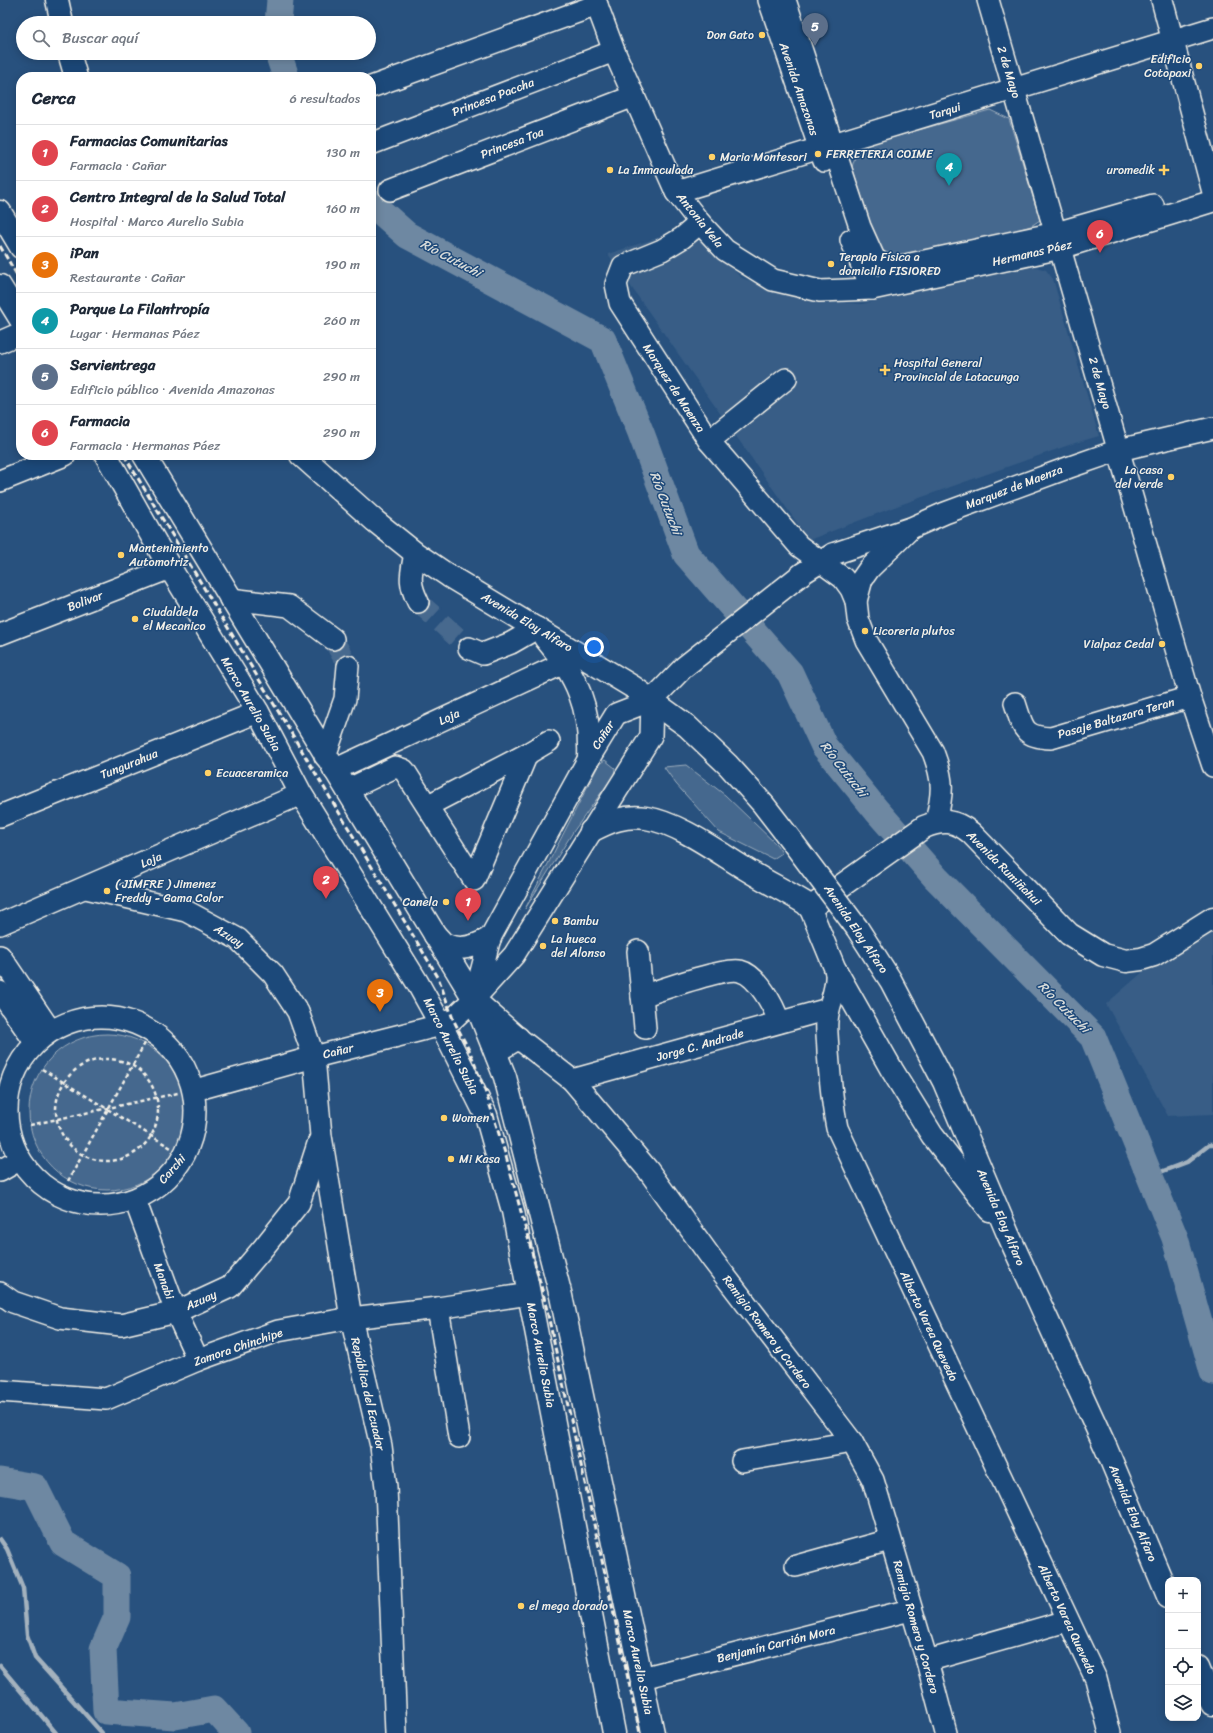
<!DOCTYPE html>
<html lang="es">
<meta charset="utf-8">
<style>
body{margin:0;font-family:Sriracha,sans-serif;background:#f6f6f7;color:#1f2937}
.controls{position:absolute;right:12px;bottom:12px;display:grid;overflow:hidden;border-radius:8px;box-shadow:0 2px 10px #0003}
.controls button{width:36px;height:36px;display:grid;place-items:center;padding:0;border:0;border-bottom:1px solid #e0e1e3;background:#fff;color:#1f2937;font:20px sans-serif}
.you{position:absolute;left:594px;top:647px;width:14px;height:14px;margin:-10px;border:3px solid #fff;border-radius:50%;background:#1a73e8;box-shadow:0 0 0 6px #1a73e833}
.badge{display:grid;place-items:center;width:26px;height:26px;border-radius:50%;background:#1a73e8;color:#fff;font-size:13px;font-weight:700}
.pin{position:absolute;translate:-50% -33px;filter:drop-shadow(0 1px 2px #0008)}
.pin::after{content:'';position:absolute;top:21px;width:14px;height:12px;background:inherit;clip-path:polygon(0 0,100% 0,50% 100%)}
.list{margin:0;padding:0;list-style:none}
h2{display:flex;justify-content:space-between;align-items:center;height:52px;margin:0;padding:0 16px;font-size:17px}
h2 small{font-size:13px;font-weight:400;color:#747a83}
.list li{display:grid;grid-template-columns:26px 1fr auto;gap:12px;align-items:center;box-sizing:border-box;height:56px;padding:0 16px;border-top:1px solid #e0e1e3}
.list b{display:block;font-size:15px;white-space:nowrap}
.list p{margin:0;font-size:13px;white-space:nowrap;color:#747a83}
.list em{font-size:13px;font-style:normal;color:#747a83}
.icon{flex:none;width:22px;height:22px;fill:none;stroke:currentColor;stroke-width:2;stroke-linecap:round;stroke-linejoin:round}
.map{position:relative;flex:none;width:1213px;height:1733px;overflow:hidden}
.search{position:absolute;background:#fff;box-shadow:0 2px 10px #0003;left:16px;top:16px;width:360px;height:44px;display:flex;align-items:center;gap:10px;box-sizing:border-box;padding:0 14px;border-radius:22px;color:#747a83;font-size:15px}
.panel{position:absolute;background:#fff;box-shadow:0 2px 10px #0003;left:16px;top:72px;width:360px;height:388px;border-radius:16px}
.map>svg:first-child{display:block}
.built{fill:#375d86}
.green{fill:#45688e;stroke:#9cacbb}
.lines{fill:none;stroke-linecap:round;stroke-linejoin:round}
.stream{stroke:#a4b2be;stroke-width:4.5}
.river{stroke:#6e88a2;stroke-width:27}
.minor-tunnel{stroke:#47698e;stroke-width:21;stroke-dasharray:21 10;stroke-linecap:butt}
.minor-casing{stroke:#f4f1e8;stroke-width:24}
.major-casing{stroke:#f4f1e8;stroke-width:25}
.path{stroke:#f4f1e8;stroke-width:2.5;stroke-dasharray:4 3;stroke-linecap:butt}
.minor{stroke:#1f4a7a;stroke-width:21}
.major{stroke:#1f4a7a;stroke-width:22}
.rail{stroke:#f4f1e8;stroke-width:3;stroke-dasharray:6 3;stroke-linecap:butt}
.major-bridge-casing{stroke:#f4f1e8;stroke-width:25;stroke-linecap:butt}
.major-bridge{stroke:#1f4a7a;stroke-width:22}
.poi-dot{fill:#ffd166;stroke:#1f4a7a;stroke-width:1.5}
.labels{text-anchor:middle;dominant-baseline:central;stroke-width:3;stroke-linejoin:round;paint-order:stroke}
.poi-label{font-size:12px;fill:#f4f1e8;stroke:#1f4a7a;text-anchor:start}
.street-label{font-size:12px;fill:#f4f1e8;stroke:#1f4a7a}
.water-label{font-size:13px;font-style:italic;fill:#d9dcda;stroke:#1f4a7a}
</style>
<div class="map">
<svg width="1213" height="1733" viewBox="0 0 1213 1733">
<rect width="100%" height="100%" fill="#28517e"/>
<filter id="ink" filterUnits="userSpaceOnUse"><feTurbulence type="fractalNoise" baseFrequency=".025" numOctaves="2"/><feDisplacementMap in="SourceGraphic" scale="8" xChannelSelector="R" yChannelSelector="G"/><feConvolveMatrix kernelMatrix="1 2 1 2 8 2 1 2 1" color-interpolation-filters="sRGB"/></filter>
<g filter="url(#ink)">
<g class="built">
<path d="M687,228L742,278L802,299L862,304L1018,268L1033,266L1046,270L1053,279L1099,436L1072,444L897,506L809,540L608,254Z"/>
<path d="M1213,926V1114L1168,1116L1106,1004L1151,965Z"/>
</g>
<g class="green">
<path d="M990,110L1009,119L1040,220L1031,226L907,262L879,249L852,167L858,147Z"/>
<path d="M605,760L615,768L614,775L573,832L525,909L599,764Z"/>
<path d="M686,765L725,795L777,845L782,853L773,859L719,832L676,784L664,767Z"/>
<circle cx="107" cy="1112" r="78"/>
</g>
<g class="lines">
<g class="stream">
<path d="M1150,1176L1187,1162L1209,1145H1213"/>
<path d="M0,1539L7,1549L23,1588L27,1635L35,1658L102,1733"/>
<path d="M0,1666L56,1733"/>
</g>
<g class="river">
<path d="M278,23L280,0"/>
<path d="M278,53L286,77"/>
<path d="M371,203L407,235L603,340L641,433L686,554L790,673L824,746L877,811L936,878L1093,1037L1175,1238L1213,1372"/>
<path d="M0,1481L35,1487L63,1543L117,1576V1617L103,1649L106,1711L175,1716L214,1709L236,1733"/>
</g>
<g class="minor-tunnel">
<path d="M418,602L469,648"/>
<path d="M333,639L348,666"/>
</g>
<g class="minor-casing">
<g id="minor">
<path d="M595,0L614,51L676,192L700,223L725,250L773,280L820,291L872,289L1061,248L1213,201"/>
<path d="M769,0L824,161"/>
<path d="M785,0L860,227L874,258L887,269L1056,233L1153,205"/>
<path d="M988,0L1190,697L1213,766"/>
<path d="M1162,0L1213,192"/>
<path d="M371,87L597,5"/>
<path d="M371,144L614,51"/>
<path d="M390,190L634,96"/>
<path d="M676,192L1213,28"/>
<path d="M700,223L682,238L662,250L623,266L616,284L620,303L709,441L799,546L843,578L851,589L856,601L858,619L866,640L933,752C944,781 943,792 936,822"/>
<path d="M851,240L872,289"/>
<path d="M0,342L21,333"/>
<path d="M709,441L786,379"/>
<path d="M0,481L65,455"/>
<path d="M415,553C411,575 408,582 418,602"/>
<path d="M230,599L289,606L333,639"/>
<path d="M856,601L862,579L869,569L908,531"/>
<path d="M0,634L170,568"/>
<path d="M469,648L483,654L511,643L537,628"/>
<path d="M1015,703C1023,727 1022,737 1051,738L1190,697"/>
<path d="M527,754L549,741"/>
<path d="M325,756L345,699L348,666"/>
<path d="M334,770L564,663"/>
<path d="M347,790L395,767L404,770L474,880L527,754L427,806"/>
<path d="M0,816L258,712"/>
<path d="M86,888L186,911L238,939L273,974L298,1012L314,1057L321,1136L351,1318L381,1446L386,1487L396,1733"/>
<path d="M810,908L836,971C838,990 828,1004 827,1021C826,1031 828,1042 828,1052C830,1078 832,1103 837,1128L1096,1679L1110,1733"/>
<path d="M0,924L301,794"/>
<path d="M638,951L645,1028"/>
<path d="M0,956L50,1030"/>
<path d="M0,992L35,1042"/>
<path d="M642,996C660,990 726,967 740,971C757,975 774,1006 779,1022"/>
<path d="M474,999L490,938L589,758L616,714L652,700L684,667L803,573L833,554L911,528L945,513L1070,467L1119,450L1213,428"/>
<path d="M474,999L518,1038L572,1080L648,1170L712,1259L852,1442L873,1480L927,1661L946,1733"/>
<circle cx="101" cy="1111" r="94"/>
<path d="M572,1080L828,1009"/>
<path d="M195,1090L314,1057L441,1025L453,1019L474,999L514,955L651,736L652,700"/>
<path d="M0,1171L19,1160"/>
<path d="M135,1200L176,1312L198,1360"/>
<path d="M0,1293L13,1302L60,1318L121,1325L176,1312L230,1287L264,1247L299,1203L319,1141"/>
<path d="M438,1308L459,1437"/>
<path d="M0,1391L106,1399L198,1360L278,1331L351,1318L438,1308L529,1294"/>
<path d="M742,1461L852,1442"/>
<path d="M796,1566L890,1540"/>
<path d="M927,1661L1067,1621"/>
<path d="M642,1678L910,1610"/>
</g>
</g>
<g class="major-casing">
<g id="major">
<path d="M57,0L62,23"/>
<path d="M69,53L76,77"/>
<path d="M0,212L21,247"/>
<path d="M0,286L21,320"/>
<path d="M106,455L170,568L258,712L301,794L417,982L441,1025L486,1115L513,1211L614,1733"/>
<path d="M144,455L474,999L505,1077L561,1296L653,1733"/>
<path d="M301,455L375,521L415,553L449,576L633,687L687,726L728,765L763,804L794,844"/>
<path d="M545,638C577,676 591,708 589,758"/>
<path d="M591,831C610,821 625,815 646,818C680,823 720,854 749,871C767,882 787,892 805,903L810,908L924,827C943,819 955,820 971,833L1069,934L1103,955L1126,961L1141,959L1154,955L1213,918"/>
<path d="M857,928L891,981L944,1082L1008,1234L1106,1448L1168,1596"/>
<path d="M435,935C438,937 441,942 444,944C459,952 477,946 490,938"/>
<path d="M836,971L892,1070L932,1135L990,1210"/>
<path d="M497,1056L500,1049L518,1038"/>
<path d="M1198,1667L1213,1704"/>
</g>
</g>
<g class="path">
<circle cx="107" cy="1110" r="51"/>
<path d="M42,1069L176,1151"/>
<path d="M30,1125L178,1093"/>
<path d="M68,1181L145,1043"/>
</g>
<use href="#minor" class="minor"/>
<use href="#major" class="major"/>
<g class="rail">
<path d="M0,246L21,282"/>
<path d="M124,455L438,977L453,1019L470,1052L487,1096L506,1156L544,1297L640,1733"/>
</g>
<g class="major-bridge-casing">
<path id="major-bridge" d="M794,844L857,928"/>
</g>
<use href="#major-bridge" class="major-bridge"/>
</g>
</g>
<g class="poi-dot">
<circle cx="762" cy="35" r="4"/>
<circle cx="1199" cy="66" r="4"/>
<circle cx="818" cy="154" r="4"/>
<circle cx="712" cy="157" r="4"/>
<circle cx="610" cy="170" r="4"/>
<path d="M1162 164h4v4h4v4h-4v4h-4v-4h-4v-4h4z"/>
<circle cx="831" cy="264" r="4"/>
<path d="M883 364h4v4h4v4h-4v4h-4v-4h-4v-4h4z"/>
<circle cx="1171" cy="477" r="4"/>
<circle cx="121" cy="555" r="4"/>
<circle cx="135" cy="619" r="4"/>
<circle cx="865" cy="631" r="4"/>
<circle cx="1162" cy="644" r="4"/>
<circle cx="208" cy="773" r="4"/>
<circle cx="107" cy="891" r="4"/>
<circle cx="446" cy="902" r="4"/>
<circle cx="555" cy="921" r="4"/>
<circle cx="543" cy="946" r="4"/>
<circle cx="444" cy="1118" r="4"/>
<circle cx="451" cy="1159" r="4"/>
<circle cx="521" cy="1606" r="4"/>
</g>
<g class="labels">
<g class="poi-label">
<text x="754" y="35" text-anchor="end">Don Gato</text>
<text x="1191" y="59" text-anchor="end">Edificio<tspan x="1191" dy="14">Cotopaxi</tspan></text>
<text x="826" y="154">FERRETERIA COIME</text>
<text x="720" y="157">Maria Montesori</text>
<text x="618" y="170">La Inmaculada</text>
<text x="1155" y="170" text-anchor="end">uromedik</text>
<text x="839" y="257">Terapia Física a<tspan x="839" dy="14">domicilio FISIORED</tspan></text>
<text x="894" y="363">Hospital General<tspan x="894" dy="14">Provincial de Latacunga</tspan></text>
<text x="1163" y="470" text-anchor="end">La casa<tspan x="1163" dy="14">del verde</tspan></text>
<text x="129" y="548">Mantenimiento<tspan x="129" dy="14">Automotriz</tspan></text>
<text x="143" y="612">Ciudaldela<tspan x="143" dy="14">el Mecanico</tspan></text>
<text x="873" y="631">Licoreria plutos</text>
<text x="1154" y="644" text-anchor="end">Vialpaz Cedal</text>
<text x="216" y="773">Ecuaceramica</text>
<text x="115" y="884">( JIMFRE ) Jimenez<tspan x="115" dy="14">Freddy - Gama Color</tspan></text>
<text x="438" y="902" text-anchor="end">Canela</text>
<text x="563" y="921">Bambu</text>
<text x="551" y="939">La hueca<tspan x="551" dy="14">del Alonso</tspan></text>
<text x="452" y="1118">Women</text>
<text x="459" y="1159">Mi Kasa</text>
<text x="529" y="1606">el mega dorado</text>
</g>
<g class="street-label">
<text transform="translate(1009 72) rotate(73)">2 de Mayo</text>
<text transform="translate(799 89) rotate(71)">Avenida Amazonas</text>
<text transform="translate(493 97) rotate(-21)">Princesa Paccha</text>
<text transform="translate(945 111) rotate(-17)">Tarqui</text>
<text transform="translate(512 143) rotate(-21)">Princesa Toa</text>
<text transform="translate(700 220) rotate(51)">Antonia Vela</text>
<text transform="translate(1032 253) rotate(-13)">Hermanas Páez</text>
<text transform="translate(1100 383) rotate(74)">2 de Mayo</text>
<text transform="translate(674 388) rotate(57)">Marquez de Maenza</text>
<text transform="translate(1014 487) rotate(-21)">Marquez de Maenza</text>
<text transform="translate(85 601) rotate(-21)">Bolivar</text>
<text transform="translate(527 622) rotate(31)">Avenida Eloy Alfaro</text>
<text transform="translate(251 704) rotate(60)">Marco Aurelio Subia</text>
<text transform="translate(449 717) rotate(-25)">Loja</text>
<text transform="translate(1116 718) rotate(-16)">Pasaje Baltazara Teran</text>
<text transform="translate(603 735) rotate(-57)">Cañar</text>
<text transform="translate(129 764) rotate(-22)">Tungurahua</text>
<text transform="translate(151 860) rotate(-24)">Loja</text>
<text transform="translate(1004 868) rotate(45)">Avenida Rumiñahui</text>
<text transform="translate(856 929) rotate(56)">Avenida Eloy Alfaro</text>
<text transform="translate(229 936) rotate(33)">Azuay</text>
<text transform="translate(700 1045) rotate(-16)">Jorge C. Andrade</text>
<text transform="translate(451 1046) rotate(63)">Marco Aurelio Subia</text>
<text transform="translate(338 1051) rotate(-14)">Cañar</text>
<text transform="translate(172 1169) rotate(-49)">Carchi</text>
<text transform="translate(1001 1217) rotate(67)">Avenida Eloy Alfaro</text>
<text transform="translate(164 1281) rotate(70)">Manabi</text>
<text transform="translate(201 1300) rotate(-24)">Azuay</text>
<text transform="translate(929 1326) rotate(65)">Alberto Varea Quevedo</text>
<text transform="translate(767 1332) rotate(53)">Remigio Romero y Cordero</text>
<text transform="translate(238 1347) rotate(-19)">Zamora Chinchipe</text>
<text transform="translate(541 1355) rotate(79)">Marco Aurelio Subia</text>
<text transform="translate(368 1394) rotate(77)">República del Ecuador</text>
<text transform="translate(1133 1513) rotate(67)">Avenida Eloy Alfaro</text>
<text transform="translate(1067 1619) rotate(65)">Alberto Varea Quevedo</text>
<text transform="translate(916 1627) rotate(74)">Remigio Romero y Cordero</text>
<text transform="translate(776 1644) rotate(-14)">Benjamín Carrión Mora</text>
<text transform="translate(638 1662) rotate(78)">Marco Aurelio Subia</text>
</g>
<g class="water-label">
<text transform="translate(451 258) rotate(28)">Río Cutuchi</text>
<text transform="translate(666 503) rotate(69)">Río Cutuchi</text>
<text transform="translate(844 769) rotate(52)">Río Cutuchi</text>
<text transform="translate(1064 1007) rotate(45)">Río Cutuchi</text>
</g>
</g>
</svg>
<div class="controls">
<button>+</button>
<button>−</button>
<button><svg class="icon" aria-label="locate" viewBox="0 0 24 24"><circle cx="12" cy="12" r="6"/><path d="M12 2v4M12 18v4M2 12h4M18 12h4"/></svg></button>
<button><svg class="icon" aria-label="layers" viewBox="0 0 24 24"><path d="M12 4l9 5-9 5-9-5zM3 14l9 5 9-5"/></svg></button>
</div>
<div class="you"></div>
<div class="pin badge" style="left:468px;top:921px;background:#e0444e">1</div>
<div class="pin badge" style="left:326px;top:899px;background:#e0444e">2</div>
<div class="pin badge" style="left:380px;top:1012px;background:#e8710a">3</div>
<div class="pin badge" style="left:949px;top:186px;background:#0f9aa8">4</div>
<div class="pin badge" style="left:815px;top:46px;background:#5c6f8a">5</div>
<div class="pin badge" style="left:1100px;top:253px;background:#e0444e">6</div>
<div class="search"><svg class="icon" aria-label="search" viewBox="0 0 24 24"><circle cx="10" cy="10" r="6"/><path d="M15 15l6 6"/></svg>Buscar aquí</div>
<section class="panel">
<h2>Cerca<small>6 resultados</small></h2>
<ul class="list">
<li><span class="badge" style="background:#e0444e">1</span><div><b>Farmacias Comunitarias</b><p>Farmacia · Cañar</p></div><em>130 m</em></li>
<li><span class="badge" style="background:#e0444e">2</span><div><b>Centro Integral de la Salud Total</b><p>Hospital · Marco Aurelio Subia</p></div><em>160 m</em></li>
<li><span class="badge" style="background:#e8710a">3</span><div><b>iPan</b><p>Restaurante · Cañar</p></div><em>190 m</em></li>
<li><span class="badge" style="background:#0f9aa8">4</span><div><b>Parque La Filantropía</b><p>Lugar · Hermanas Páez</p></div><em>260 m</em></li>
<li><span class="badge" style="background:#5c6f8a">5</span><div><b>Servientrega</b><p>Edificio público · Avenida Amazonas</p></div><em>290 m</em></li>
<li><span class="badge" style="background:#e0444e">6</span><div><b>Farmacia</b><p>Farmacia · Hermanas Páez</p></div><em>290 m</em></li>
</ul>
</section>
</div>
